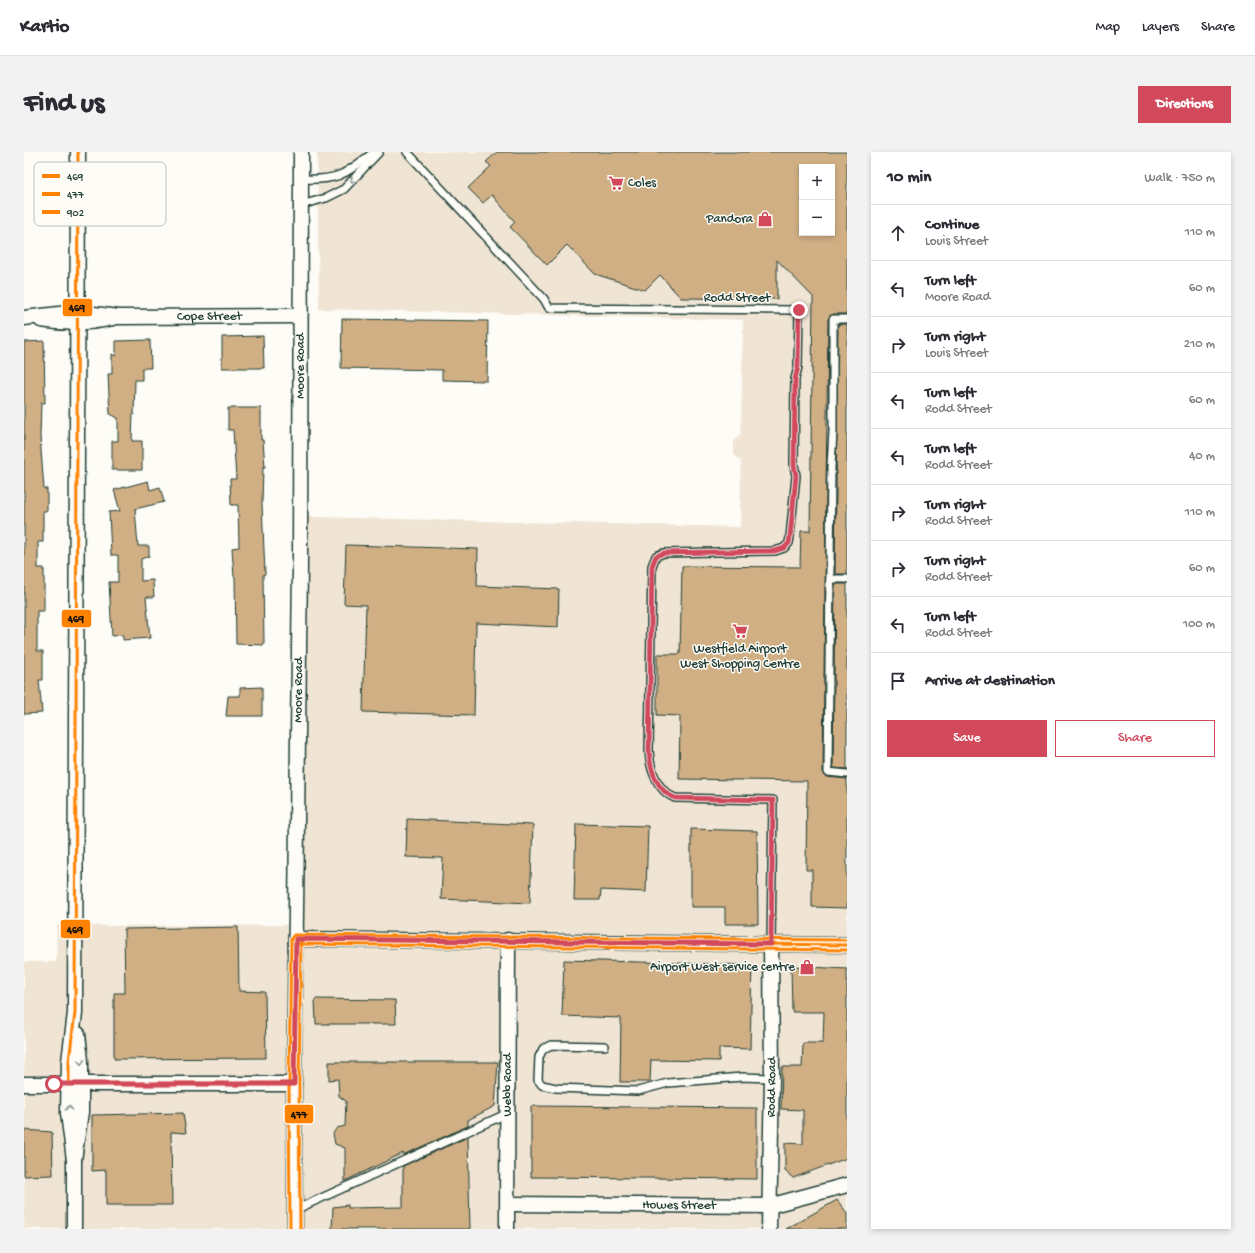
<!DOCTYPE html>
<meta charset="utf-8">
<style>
body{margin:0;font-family:"Gochi Hand",sans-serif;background:#f2f2f3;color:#2b2b33}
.controls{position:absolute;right:12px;top:12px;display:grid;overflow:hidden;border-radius:0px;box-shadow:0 2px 6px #0003}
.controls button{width:36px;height:36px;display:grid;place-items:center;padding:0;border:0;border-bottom:1px solid #e1e1e2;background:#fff;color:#2b2b33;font:20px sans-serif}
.stop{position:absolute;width:12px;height:12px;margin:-9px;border:3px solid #d1495b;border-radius:50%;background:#fff}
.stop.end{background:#d1495b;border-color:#fff;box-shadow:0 1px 4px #0008}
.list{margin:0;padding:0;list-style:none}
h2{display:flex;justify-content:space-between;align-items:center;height:52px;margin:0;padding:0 16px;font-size:17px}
h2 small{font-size:13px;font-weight:400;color:#7c7c81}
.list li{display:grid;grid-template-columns:26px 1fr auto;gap:12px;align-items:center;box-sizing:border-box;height:56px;padding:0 16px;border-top:1px solid #e1e1e2}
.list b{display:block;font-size:15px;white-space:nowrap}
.list p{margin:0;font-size:13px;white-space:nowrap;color:#7c7c81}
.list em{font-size:13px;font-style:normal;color:#7c7c81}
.actions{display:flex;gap:8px;padding:12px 16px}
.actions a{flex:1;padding:9px 0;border:1px solid #d1495b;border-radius:0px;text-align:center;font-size:14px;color:#d1495b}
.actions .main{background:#d1495b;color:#fff}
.icon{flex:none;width:22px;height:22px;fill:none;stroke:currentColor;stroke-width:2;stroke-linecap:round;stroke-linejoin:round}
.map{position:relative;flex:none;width:823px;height:1077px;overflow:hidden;border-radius:0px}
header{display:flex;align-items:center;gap:24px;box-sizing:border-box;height:56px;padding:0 20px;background:#fff;border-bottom:1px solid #e1e1e2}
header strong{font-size:19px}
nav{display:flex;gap:22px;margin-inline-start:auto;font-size:14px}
.intro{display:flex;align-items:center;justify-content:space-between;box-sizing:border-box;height:96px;padding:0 24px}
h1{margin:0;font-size:28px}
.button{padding:10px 18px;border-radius:0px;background:#d1495b;color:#fff;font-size:14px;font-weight:700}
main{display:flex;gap:24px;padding:0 24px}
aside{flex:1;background:#fff;border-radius:0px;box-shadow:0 2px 6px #0003}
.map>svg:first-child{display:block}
.built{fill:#f0e5d4;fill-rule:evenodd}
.building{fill:#d1af84;stroke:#1f3d34;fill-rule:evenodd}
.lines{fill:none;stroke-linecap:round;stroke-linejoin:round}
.lane-casing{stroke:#1f3d34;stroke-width:10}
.street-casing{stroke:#1f3d34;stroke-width:17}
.lane{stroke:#fdfcf7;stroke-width:7}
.street{stroke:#fdfcf7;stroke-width:14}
.bus-1-casing{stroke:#fdfcf7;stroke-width:6}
.bus-2-casing{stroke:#fdfcf7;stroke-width:6}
.bus-3-casing{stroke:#fdfcf7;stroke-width:6}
.bus-1{stroke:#ff8200;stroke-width:3}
.bus-2{stroke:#ff8200;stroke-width:3}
.bus-3{stroke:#ff8200;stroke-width:3}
.oneway{stroke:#8e9c96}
.route{stroke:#d1495b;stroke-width:5}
.labels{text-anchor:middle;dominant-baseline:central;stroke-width:3;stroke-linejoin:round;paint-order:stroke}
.poi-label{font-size:13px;fill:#1f3d34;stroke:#fdfcf7;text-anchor:end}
.street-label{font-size:13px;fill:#1f3d34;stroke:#fdfcf7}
.key{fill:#fdfcf7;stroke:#bac3bc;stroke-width:1}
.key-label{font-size:11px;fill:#1f3d34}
.line-badge{stroke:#fdfcf7;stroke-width:1.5}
.pale-badge-label{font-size:11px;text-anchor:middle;font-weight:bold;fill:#111}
</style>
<header>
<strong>Kartio</strong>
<nav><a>Map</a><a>Layers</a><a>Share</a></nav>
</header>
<div class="intro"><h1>Find us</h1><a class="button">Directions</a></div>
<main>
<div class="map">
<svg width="823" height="1077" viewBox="0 0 823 1077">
<rect width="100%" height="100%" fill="#fdfcf7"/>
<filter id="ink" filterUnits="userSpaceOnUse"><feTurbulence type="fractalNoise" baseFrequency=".025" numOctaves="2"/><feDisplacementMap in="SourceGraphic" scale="8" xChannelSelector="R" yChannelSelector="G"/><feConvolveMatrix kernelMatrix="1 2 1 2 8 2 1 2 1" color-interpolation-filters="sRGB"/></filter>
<g filter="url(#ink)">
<path class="built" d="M293,0H823V1077H0V810H32L33,774L271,773L276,362L291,365L716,375L717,309L710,303V289L717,281L719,168L295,157ZM778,15H808V81H778Z"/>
<g class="building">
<path d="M473,0H823V162H809L804,167L799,620L803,625L823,627V756L788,755V718H782L783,629L655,627L656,564L633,563V502H656L658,414L776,415L777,379H786L789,145L753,108V147L657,146L636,123L621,138L571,122L543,93L523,113L486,75L491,70L468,43L459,51L444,36L467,14L462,10ZM778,15H808V81H778Z"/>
<path d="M318,167L464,169L463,229L418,228V218L317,216Z"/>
<path d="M814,172H823V422H811Z"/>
<path d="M239,184L240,216H198V185Z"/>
<path d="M126,188L127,216H118V228H111L110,263L109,262L108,289H118V318H88V289H94V266L86,262L84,222H88V202L92,204V189Z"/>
<path d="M20,189L21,251H17L16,285L20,337H23V359H19V390H14V416H20V459H13V499H19V528H15L18,561L0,562V190Z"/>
<path d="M204,256H237V288H239L241,315H239L238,352L241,422L239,423L240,493L212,492L211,425H210L208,396L215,395L214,353H207L206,327H212L209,278H204Z"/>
<path d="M124,329L126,338L136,335L140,350L111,357L114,394H125V404L117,407V429L129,428L130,445H122L126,486L99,488V483L88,484L85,430H94V403H87L85,360L96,359L90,338Z"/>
<path d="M322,393L454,397L453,434L535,437L534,475L452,471L450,563L339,560L342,453L320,452Z"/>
<path d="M811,432H823V617L809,616Z"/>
<path d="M238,535V564H202L204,544H216V536Z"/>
<path d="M383,667L509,673L506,751L417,747L419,706L382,705Z"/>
<path d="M552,672L624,674L622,740L577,738L576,748H550Z"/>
<path d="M667,677L733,679L734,772H701V755H667Z"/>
<path d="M214,775L215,839L241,840L242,906L90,907V841H101L100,777Z"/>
<path d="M540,808L728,813L726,897L695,896V909L627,908L626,930H596L597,866L538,864Z"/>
<path d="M767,814L823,817V1006L769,1026L761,1019V991L779,992V958L757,957L758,915H778L779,891H799L800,860H768Z"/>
<path d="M291,847L371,848L372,872H292Z"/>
<path d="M305,910H474L471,954L444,968V974L379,1003V1001L321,1029V996L311,992L309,981L313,976L321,974L322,949L315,944L314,927L305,928Z"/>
<path d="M507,954L733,956V1027L507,1025Z"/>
<path d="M159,961L162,981L147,980L148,1053H82V1018L68,1019V963Z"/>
<path d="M0,978L28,980L29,1023L0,1024Z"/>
<path d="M444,985L446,1077H308L309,1055L324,1053V1056L379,1055V1014Z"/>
<path d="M813,1048L823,1061V1077H762Z"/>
</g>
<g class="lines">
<g class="lane-casing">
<g id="lane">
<path d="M383,0L520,147L525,156L775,158L774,215L771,227L770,313L772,324L766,385L765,391L760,396L751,399L640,401L632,404L628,414L625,599C626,617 633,639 651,646L749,648L747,792"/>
<path d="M277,27C315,29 321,22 350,0"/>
<path d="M277,53L302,46L320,37L355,0"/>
<path d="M823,167H809V279L807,315L804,620L823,622"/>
<path d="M806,427H823"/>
<path d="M581,894L527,893L519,897L515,905L514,928L518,933L532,936L614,939L644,931L718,925L748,926"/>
<path d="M271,1058L482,962"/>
</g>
</g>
<g class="street-casing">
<g id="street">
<path id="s1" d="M0,166L53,160L95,165L276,164"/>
<path d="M17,168C42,172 64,172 89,166"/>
<path d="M272,787L823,793"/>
<path d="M0,932H270"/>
<path d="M50,1008L44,961L45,909L51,861L54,0"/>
<path id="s2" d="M484,1052L745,1054L823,1033"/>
<path d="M50,1077V1008L57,960V909L54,882"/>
<path id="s3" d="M271,1077L270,932L276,412L277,0"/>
<path id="s4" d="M483,1077L484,788"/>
<path id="s5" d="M745,1077L748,926L747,792"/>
</g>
</g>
<use href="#lane" class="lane"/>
<use href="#street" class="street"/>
<g class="bus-1-casing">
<g id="bus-1">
<path d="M272,787L823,793"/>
<path d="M45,932V909L51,861L54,0"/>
<path d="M45,932H270"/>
<path d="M270,932L272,787"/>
</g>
</g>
<g class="bus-2-casing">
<g id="bus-2">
<path d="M272,792L823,798"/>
<path d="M276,1077L275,932L277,787"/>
</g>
</g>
<g class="bus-3-casing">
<path id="bus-3" d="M266,1077L265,932L267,787L270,783L823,788"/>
</g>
<use href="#bus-1" class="bus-1"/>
<use href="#bus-2" class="bus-2"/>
<use href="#bus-3" class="bus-3"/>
</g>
<defs><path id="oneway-chevron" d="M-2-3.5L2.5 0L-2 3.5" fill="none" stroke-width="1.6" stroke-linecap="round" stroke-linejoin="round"/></defs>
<g class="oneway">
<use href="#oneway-chevron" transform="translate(329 28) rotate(137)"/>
<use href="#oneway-chevron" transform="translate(57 910) rotate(87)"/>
<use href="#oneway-chevron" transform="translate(45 956) rotate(-90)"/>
</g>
</g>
<g class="lines" filter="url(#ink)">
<path class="route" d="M30,932H270L272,787L747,792L749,648L651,646C633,639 626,618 625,599L628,414L632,404L640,401L751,399L760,396L765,391L766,385L772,324L770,313L771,227L774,215L775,158"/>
</g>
<defs>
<g id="supermarket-bare" transform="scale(1.2)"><path d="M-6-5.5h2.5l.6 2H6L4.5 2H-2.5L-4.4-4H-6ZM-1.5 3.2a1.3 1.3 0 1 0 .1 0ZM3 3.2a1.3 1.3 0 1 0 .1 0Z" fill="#d1495b" stroke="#fdfcf7" stroke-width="2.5" paint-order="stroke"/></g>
<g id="shop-bare" transform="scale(1.2)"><path d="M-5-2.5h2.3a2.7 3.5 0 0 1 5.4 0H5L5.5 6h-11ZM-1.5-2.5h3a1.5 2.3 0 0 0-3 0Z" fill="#d1495b" stroke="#fdfcf7" stroke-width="2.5" paint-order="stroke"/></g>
</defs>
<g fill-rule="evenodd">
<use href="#supermarket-bare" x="592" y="31"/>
<use href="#shop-bare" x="741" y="67"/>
<use href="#supermarket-bare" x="716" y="479"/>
<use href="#shop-bare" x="783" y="815"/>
</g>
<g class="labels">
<g class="poi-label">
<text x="604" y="31" text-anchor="start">Coles</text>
<text x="729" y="67">Pandora</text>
<text x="716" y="497" text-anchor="middle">Westfield Airport<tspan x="716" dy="15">West Shopping Centre</tspan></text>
<text x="771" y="815">Airport West service centre</text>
</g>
<g class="street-label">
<text x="713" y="146">Rodd Street</text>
<text stroke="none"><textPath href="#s1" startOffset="186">Cope Street</textPath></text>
<text stroke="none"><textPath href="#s3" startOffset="863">Moore Road</textPath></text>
<text stroke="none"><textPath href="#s3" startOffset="539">Moore Road</textPath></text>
<text stroke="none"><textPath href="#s4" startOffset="144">Webb Road</textPath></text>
<text stroke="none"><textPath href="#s5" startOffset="142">Rodd Road</textPath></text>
<text stroke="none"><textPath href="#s2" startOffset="171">Howes Street</textPath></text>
</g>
</g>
<rect x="10" y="10" width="132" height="64" rx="6" class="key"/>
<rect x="18" y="22" width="18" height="4" fill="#ff8200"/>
<rect x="18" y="40" width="18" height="4" fill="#ff8200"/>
<rect x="18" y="58" width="18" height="4" fill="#ff8200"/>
<g class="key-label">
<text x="43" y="28">469</text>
<text x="43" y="46">477</text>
<text x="43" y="64">902</text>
</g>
<g class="line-badge">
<rect x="38" y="146" width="31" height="19" rx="4" fill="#ff8200"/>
<rect x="37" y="457" width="31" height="19" rx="4" fill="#ff8200"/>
<rect x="36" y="767" width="31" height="20" rx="4" fill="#ff8200"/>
<rect x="260" y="952" width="30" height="20" rx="4" fill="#ff8200"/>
</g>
<g class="pale-badge-label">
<text x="53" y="159">469</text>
<text x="52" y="470">469</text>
<text x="51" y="781">469</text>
<text x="275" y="966">477</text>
</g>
</svg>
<div class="controls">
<button>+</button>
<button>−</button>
</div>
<div class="stop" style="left:30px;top:932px"></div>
<div class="stop end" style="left:775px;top:158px"></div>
</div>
<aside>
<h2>10 min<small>Walk · 750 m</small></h2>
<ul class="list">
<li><svg class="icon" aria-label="ahead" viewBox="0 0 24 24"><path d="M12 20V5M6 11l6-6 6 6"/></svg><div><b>Continue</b><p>Louis Street</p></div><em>110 m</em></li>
<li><svg class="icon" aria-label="left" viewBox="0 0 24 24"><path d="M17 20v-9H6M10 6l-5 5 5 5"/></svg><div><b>Turn left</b><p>Moore Road</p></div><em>60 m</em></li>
<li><svg class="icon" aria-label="right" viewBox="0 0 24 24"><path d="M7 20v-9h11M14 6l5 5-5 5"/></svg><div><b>Turn right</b><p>Louis Street</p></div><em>210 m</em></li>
<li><svg class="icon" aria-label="left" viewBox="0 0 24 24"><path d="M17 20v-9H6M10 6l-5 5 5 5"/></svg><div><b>Turn left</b><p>Rodd Street</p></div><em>60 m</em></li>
<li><svg class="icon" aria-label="left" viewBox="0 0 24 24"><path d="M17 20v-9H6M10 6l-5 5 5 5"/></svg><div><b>Turn left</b><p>Rodd Street</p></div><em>40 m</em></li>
<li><svg class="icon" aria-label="right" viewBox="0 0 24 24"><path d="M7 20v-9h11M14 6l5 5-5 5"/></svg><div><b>Turn right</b><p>Rodd Street</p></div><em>110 m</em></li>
<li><svg class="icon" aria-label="right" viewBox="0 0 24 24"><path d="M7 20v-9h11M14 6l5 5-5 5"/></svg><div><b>Turn right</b><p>Rodd Street</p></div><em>60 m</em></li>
<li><svg class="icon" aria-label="left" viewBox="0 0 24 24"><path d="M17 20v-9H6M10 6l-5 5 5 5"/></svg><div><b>Turn left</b><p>Rodd Street</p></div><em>100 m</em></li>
<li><svg class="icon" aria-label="arrive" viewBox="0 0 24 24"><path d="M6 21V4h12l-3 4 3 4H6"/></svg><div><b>Arrive at destination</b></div></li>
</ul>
<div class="actions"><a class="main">Save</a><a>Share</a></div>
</aside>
</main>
